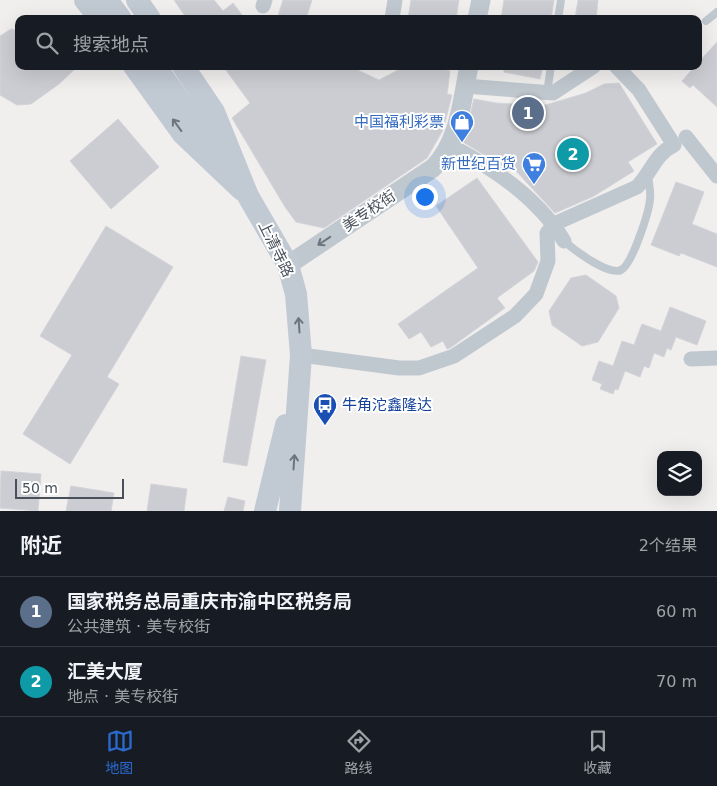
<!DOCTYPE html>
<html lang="zh">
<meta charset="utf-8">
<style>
body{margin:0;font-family:"DejaVu Sans","Noto Sans SC",sans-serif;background:#20242c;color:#f1f3f6}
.controls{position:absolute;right:15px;bottom:15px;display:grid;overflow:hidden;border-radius:10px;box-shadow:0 5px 20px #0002}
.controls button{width:45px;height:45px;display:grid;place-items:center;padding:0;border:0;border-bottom:1px solid #363941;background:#171b24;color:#f1f3f6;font:25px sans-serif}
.scale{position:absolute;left:15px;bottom:12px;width:109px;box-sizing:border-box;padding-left:5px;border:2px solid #48505a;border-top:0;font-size:14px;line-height:18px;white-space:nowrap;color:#48505a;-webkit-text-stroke:4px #fff;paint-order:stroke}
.you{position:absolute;left:424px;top:196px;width:18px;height:18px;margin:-12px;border:4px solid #fff;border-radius:50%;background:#1a73e8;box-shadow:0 0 0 8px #1a73e833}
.badge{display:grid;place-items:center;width:32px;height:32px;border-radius:50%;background:#2b6acd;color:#fff;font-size:16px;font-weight:700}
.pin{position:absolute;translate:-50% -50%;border:2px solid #fff;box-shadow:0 1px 5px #0006}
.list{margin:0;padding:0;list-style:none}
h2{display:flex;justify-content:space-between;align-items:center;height:65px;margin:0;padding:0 20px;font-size:21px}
h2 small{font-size:16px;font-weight:400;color:#9ea1a6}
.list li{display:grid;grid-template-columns:32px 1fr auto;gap:15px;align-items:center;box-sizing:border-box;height:70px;padding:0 20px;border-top:1px solid #363941}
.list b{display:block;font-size:19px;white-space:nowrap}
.list p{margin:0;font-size:16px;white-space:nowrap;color:#9ea1a6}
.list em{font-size:16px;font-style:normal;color:#9ea1a6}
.icon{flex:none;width:28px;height:28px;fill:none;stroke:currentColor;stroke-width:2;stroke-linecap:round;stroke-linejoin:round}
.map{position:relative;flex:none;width:717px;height:511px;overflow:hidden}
.search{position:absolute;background:#171b24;box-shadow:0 5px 20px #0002;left:15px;right:15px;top:15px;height:55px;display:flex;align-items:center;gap:12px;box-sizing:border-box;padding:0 18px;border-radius:10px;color:#9ea1a6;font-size:19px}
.sheet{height:205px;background:#171b24}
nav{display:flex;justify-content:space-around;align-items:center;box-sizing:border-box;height:70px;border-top:1px solid #363941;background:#171b24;font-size:14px;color:#9ea1a6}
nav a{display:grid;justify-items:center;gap:2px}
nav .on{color:#2b6acd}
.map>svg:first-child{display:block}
.building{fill:#cccdd2;stroke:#d3d4d9}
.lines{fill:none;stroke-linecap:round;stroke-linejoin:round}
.service{stroke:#c0c8cf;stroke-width:8}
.minor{stroke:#c0c8cf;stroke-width:15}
.tertiary{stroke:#c0c8cf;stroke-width:19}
.secondary{stroke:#c1c9d3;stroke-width:22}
.oneway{stroke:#6c747e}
.oneway2{stroke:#6c747d}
.labels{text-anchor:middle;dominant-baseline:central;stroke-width:4;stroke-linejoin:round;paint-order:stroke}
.shop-label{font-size:15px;fill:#366cbe;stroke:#fff;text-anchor:end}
.street-label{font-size:15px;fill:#48505a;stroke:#fff}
.transit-label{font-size:15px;fill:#164399;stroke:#fff;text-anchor:start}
</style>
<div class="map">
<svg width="717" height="511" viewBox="0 0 717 511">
<rect width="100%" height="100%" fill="#f1eeee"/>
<g class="building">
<path d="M174,0H214L223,11L233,3L245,19H187Z"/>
<path d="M283,0H312L306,19H277Z"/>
<path d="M411,0H459L456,19H408Z"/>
<path d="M504,0H554L551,19H501Z"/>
<path d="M578,0H598L596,19H575Z"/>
<path d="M11,29L19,31V66H78L59,84L31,104L17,105L0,95V36Z"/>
<path d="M717,42V107L693,85L690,88L682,81L695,66H698V63Z"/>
<path d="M223,66H349L379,80L406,66H429L450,71L447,94L452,95L443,130L427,158L324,228L296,222L285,207L232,118L250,103Z"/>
<path d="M504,66H543L540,79L504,72Z"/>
<path d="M619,83L657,144L628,162L634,171L594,196L555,213L517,172L506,168L463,142L474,99L496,103L542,106L586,93L604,84Z"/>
<path d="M118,119L159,167L111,209L70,161Z"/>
<path d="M477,178L538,262L534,271L497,298L505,308L450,348L447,349L443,341L431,347L421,332L409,339L398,324L478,268L436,206Z"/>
<path d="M676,182L704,192L692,224L717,234V267L681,253L679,256L651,245Z"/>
<path d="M106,226L173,267L107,377L119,384L70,464L23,434L72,355L40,336Z"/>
<path d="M586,275L616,296L619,308L598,342L582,346L552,325L549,311L571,278Z"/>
<path d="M670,307L706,321L697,345L676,337L671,350L667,348L664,357L654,353L649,368L644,366L640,377L625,371L618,390L615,389L613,394L600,389L602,384L592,380L599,361L613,366L622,341L634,345L642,324L661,331Z"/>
<path d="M241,356L266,360L247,466L223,462Z"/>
<path d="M1,471L41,474L38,511L0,508Z"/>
<path d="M151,484L187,489L184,511H147Z"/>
<path d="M71,486L114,493L111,511H66Z"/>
<path d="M228,497L245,501L243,511H224Z"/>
</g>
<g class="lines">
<g class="service">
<path d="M558,19L561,0"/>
<path d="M706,21L717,12"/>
<path d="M547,93L551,66"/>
<path d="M564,241C573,249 608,276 621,270C632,265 649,212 650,199C651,191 649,184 648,176"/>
</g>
<g class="minor">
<path d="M263,6L265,0"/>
<path d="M392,19L395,0"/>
<path d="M465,86L553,93L594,66"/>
<path d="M686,137L717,176"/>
<path d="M449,145C492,167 539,199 564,241"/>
<path d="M301,355L399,368H419L454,356L515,316L536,294L548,261L547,233L554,224L637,187C651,173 655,154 674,145L639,90L616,66"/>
<path d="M691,359L717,358"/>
</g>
<g class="tertiary">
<path d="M477,19L481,0"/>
<path d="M288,265L433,168C459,143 462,100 469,66"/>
</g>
<g class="secondary">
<path d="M85,0L100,19"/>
<path d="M107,0L121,19"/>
<path d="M137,0L150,19"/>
<path d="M134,66L183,134L242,190"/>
<path d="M155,66L216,151"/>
<path d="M183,66L214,112L248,196L288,265L296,294L301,355L290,511"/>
<path d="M265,511L286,425"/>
</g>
</g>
<defs><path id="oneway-shaft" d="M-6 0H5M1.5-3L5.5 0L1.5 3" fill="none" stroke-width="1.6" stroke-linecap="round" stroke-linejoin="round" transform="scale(1.25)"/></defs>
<g class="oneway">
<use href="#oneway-shaft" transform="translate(177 125) rotate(-126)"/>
<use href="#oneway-shaft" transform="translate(299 325) rotate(-94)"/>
<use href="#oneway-shaft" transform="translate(294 462) rotate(-86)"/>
</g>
<use class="oneway2" href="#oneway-shaft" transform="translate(324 241) rotate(146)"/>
<defs>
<g id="shop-pin" transform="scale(1.25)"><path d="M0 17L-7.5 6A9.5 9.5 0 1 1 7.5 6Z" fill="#3f7fe0" stroke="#fff"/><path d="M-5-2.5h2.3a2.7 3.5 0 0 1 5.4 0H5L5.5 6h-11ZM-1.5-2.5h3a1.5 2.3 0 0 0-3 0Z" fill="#fff"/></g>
<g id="supermarket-pin" transform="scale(1.25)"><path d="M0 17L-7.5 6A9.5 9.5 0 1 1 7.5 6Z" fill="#3f7fe0" stroke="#fff"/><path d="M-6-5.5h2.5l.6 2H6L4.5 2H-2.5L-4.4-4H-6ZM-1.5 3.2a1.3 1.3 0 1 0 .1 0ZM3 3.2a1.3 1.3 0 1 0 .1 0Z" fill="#fff"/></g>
<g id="bus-pin" transform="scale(1.25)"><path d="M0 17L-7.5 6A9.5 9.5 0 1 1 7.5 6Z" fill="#1a4fb4" stroke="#fff"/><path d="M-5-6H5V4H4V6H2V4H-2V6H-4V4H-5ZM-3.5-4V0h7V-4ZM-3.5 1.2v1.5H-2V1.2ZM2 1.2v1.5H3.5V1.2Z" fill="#fff"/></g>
</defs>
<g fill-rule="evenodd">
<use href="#shop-pin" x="462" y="122"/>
<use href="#supermarket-pin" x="534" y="164"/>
<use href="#bus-pin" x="325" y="405"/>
</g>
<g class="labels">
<g class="shop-label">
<text x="444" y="122">中国福利彩票</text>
<text x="516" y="164">新世纪百货</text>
</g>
<g class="street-label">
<text transform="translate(369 211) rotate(-34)">美专校街</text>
<text transform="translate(276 249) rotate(64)">上清寺路</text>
</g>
<g class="transit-label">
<text x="342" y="405">牛角沱鑫隆达</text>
</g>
</g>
</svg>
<div class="controls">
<button><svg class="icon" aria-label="layers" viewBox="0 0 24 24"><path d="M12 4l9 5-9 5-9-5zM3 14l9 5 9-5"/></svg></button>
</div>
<div class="scale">50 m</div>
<div class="you"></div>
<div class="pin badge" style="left:528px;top:113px;background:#5c6f8a">1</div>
<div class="pin badge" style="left:573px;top:154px;background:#0f9aa8">2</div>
<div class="search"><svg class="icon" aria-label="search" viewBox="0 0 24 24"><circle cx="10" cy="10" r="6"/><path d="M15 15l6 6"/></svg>搜索地点</div>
</div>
<section class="sheet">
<h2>附近<small>2个结果</small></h2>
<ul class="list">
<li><span class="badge" style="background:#5c6f8a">1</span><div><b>国家税务总局重庆市渝中区税务局</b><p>公共建筑 · 美专校街</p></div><em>60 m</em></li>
<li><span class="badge" style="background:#0f9aa8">2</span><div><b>汇美大厦</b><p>地点 · 美专校街</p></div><em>70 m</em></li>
</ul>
</section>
<nav>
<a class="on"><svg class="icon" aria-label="map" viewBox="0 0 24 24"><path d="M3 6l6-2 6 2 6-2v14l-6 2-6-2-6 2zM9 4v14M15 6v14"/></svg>地图</a>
<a><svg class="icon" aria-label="directions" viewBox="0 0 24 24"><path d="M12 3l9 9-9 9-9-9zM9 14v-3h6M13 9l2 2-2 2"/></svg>路线</a>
<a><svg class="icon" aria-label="saved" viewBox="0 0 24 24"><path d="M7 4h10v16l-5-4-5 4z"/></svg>收藏</a>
</nav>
